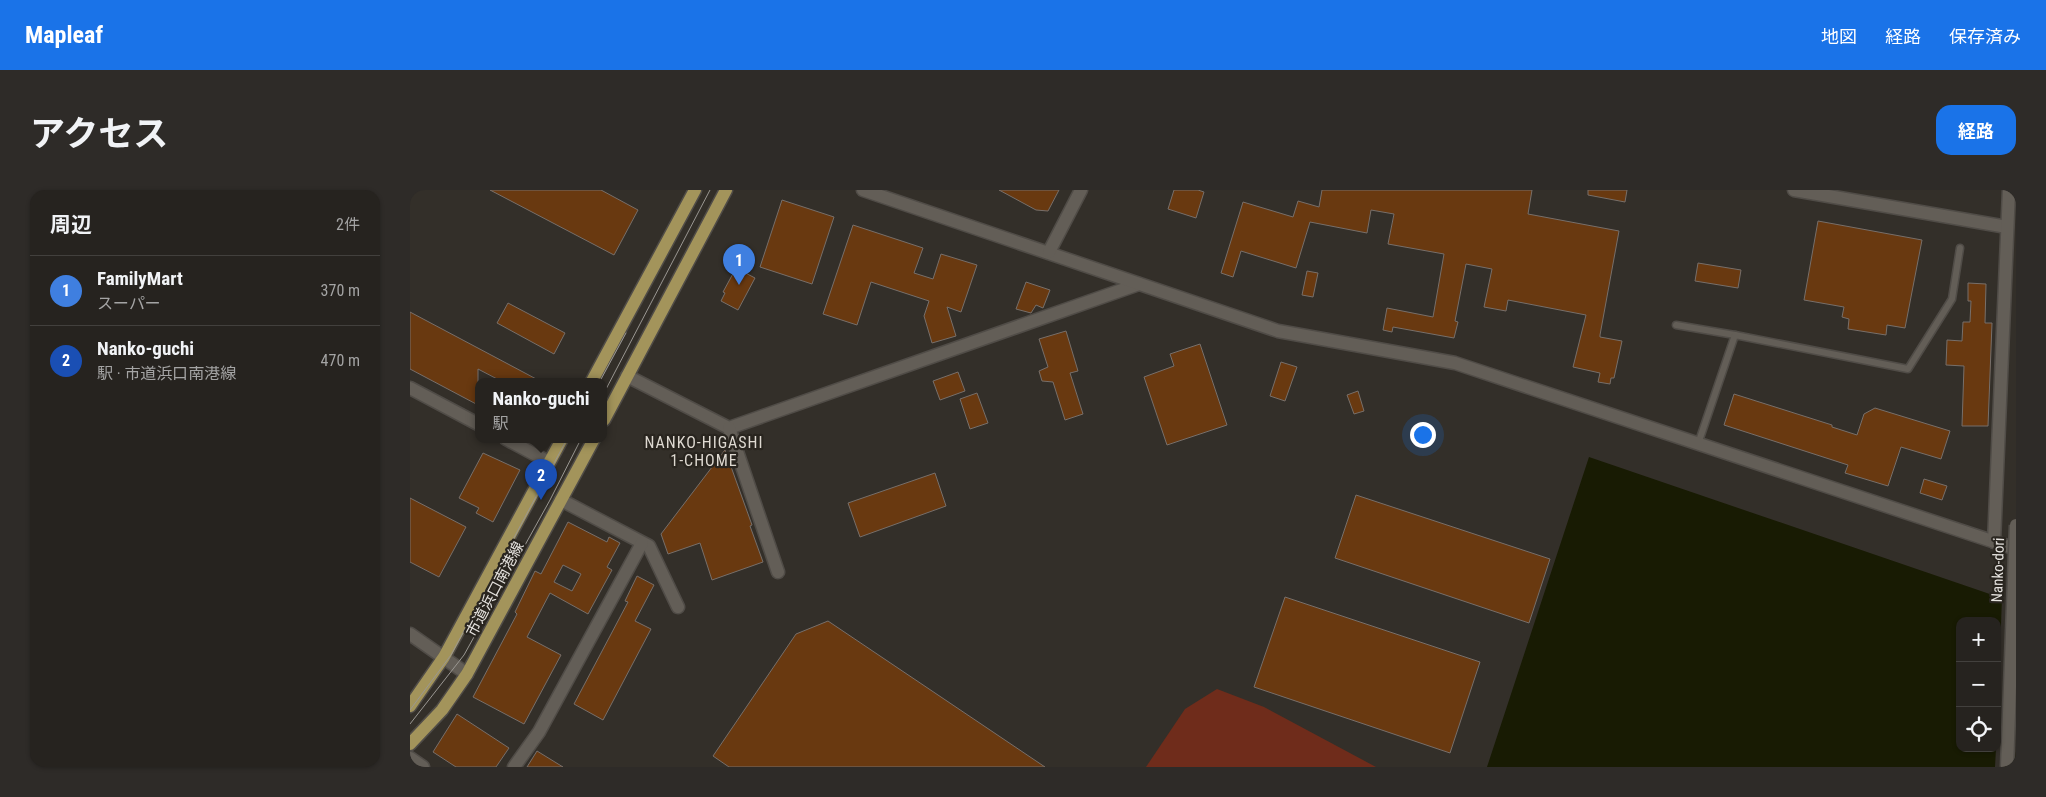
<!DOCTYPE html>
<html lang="ja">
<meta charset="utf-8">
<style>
body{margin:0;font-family:"Roboto Condensed","Noto Sans JP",sans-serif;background:#2e2b28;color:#f1f3f6}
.controls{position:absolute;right:15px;bottom:15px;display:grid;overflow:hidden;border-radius:10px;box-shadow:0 1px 4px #0004}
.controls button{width:45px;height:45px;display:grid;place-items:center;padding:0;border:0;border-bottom:1px solid #42403d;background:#26231f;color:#f1f3f6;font:25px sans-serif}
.you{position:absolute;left:1012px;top:244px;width:18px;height:18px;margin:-12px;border:4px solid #fff;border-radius:50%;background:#1a73e8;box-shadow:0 0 0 8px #1a73e833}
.badge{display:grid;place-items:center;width:32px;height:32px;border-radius:50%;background:#1a73e8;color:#fff;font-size:16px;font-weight:700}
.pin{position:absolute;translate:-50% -41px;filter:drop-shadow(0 1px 2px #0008)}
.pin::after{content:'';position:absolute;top:26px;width:18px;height:15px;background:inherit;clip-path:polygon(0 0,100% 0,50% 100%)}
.popup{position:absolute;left:65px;top:188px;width:132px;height:65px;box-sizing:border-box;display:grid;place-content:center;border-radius:10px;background:#26231f;filter:drop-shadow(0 1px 4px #0005);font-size:16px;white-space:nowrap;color:#a4a4a4}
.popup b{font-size:19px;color:#f1f3f6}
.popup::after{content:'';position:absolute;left:50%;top:100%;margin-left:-10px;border:10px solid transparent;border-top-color:#26231f}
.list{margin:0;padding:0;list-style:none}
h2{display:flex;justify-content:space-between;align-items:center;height:65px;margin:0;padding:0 20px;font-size:21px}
h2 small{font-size:16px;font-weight:400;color:#a4a4a4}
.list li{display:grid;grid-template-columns:32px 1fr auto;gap:15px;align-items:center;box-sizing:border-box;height:70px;padding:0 20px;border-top:1px solid #42403d}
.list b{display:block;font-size:19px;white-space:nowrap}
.list p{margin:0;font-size:16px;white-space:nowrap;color:#a4a4a4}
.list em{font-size:16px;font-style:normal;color:#a4a4a4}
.icon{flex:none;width:28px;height:28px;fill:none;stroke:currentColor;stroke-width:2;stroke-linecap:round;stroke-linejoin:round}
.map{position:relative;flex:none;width:1606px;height:577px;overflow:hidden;border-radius:15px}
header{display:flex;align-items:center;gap:30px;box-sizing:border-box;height:70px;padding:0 25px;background:#1a73e8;color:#fff}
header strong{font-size:24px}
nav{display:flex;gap:28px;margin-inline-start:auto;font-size:18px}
.intro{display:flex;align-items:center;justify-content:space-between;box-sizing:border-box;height:120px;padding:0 30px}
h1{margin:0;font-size:35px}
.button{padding:12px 22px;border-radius:15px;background:#1a73e8;color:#fff;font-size:18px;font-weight:700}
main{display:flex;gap:30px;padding:0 30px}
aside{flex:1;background:#26231f;border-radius:15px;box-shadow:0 1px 4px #0004}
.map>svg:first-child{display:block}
.green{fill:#6f2c1b}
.water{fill:#181b03;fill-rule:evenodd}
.pier{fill:#332f29}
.building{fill:#693910;stroke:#776f6a;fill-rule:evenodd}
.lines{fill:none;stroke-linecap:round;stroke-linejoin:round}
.service-casing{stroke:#504c47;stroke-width:9}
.minor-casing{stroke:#504c47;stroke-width:15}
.tertiary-casing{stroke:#504c47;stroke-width:15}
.primary-casing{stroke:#504c47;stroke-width:15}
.service{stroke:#635e57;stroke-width:6}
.minor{stroke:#635e57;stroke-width:12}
.tertiary{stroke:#635e57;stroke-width:12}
.primary{stroke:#a3945b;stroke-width:12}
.tram{stroke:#9a9792;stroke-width:1}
.tertiary-bridge-casing{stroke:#504c47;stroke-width:15;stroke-linecap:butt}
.tertiary-bridge{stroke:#635e57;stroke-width:12}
.labels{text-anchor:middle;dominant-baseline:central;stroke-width:4.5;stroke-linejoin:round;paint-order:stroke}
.street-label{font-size:15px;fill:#e6e3df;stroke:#29251f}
.neighbourhood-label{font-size:16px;letter-spacing:1px;fill:#ded9d1;stroke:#29251f}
</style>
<header>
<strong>Mapleaf</strong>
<nav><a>地図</a><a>経路</a><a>保存済み</a></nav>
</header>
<div class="intro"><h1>アクセス</h1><a class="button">経路</a></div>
<main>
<aside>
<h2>周辺<small>2件</small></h2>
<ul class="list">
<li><span class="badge" style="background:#3f7fe0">1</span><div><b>FamilyMart</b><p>スーパー</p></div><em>370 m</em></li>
<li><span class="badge" style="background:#1a4fb4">2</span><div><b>Nanko-guchi</b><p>駅 · 市道浜口南港線</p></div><em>470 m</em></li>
</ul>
</aside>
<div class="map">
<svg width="1606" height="577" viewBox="0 0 1606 577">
<rect width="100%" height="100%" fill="#332f29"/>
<path class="green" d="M807,499L854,517L966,577H736L775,519Z"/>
<path class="water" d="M1179,267L1606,413V577H1077ZM1550,431H1587V558H1550Z"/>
<path class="pier" d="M1592,405L1606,410V577H1585L1586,558H1587Z"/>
<g class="building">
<path d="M80,0H191L228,20L204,65Z"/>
<path d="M589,0H649L638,21L626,20Z"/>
<path d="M764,0H788L794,2L786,28L758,19Z"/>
<path d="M912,0H1122L1118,24L1209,41L1190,145V147L1212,151L1204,188H1201L1200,194L1188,192L1190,183L1163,177L1176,125L1098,110L1096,121L1074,117L1082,79L1056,74L1045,131L1048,132L1044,148L983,137L982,142L973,140L977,118L1023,127L1034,64L978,54L984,24L961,20L957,43L900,32L886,78L831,61L823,87L811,83L833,12L883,27L888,11L909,17Z"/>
<path d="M1178,0H1217L1215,12L1178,5Z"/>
<path d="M372,10L424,27L402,94L350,77Z"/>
<path d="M1408,31L1512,50L1495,138L1477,135L1476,145L1438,139L1439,129L1432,127L1434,117L1394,110Z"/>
<path d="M443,35L513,58L504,83L523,89L531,64L567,75L551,122L537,117L546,146L522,153L514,126L519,111L461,92L447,135L413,124Z"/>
<path d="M1288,73L1331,80L1328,98L1285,91Z"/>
<path d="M326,78L345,88L328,120L311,111L315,103L313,102Z"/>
<path d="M897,81L908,83L903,107L892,105Z"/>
<path d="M616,92L640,100L633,118L626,115L621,123L606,119Z"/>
<path d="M1558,93L1576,94L1575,133H1582L1578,236H1552L1554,176L1536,175L1537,150L1552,151L1553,132H1560L1561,111H1558Z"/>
<path d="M98,113L155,143L144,164L87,133Z"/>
<path d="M0,122L130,191H91L68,179V215L0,179Z"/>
<path d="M656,141L668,181L660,183L673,224L655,230L643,192L632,191L629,181L638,177L629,149Z"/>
<path d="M790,154L817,235L757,255L734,187L764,176L760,164Z"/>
<path d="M871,172L887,177L875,211L860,206Z"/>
<path d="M548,182L555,201L530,210L523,191Z"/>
<path d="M948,201L954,221L944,224L937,205Z"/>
<path d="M567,203L578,233L560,239L550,209Z"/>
<path d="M1324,204L1422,235V237L1447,245L1454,224L1465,218L1540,241L1531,269L1491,257L1478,296L1435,283L1438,275L1314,235Z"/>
<path d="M315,260L342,335L340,336L353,372L302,390L290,353L258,364L251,344Z"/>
<path d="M73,263L110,280L83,332L66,323L69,318L49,308Z"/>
<path d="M525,283L536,316L450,347L438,313Z"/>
<path d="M1514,289L1537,296L1532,310L1510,303Z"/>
<path d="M946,305L1140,369L1119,433L925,368Z"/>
<path d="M0,308L56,337L29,387L0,372Z"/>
<path d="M158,332L197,352L199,347L210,353L197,377L202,380L178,424L140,403L117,447L151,465L114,534L63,507L107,424L105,422L125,381L131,384ZM153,375L171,384L162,401L144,392Z"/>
<path d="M227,386L244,395L225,431L241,439L193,530L164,514L218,412L215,411Z"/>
<path d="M875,407L1070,472L1040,563L844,497Z"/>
<path d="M418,431L635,577H319L303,566L386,444Z"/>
<path d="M47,524L99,558L86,577H46L23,562Z"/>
<path d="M127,561L153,577H117Z"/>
</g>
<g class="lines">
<g class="service-casing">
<g id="service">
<path d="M1266,135L1325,145"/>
<path d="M1288,254L1325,145L1498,179L1542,109L1550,58"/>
</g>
</g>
<g class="minor-casing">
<g id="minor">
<path d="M217,186L319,238L729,94"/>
<path d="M0,198L68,234"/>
<path d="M319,238L368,382"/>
<path d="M96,249L139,272"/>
<path d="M151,310L239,356L268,417"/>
<path d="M0,444L57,484"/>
<path d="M0,568L13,577"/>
<path d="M104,577L129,542L232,353"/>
</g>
</g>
<g class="tertiary-casing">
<g id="tertiary">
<path d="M453,0L868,141L1045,173L1606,359"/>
<path d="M1384,0L1597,37"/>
<path d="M639,62L671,0"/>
<path d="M1584,352L1599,0"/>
</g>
</g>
<g class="primary-casing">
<g id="primary">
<path d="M182,191L285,0"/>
<path d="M194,230L316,0"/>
<path d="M0,516L34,467L152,249"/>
<path d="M0,554L32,520L57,484L184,249"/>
</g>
</g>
<use href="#service" class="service"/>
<use href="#minor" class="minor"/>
<use href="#tertiary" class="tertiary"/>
<use href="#primary" class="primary"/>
<g class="tram">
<path d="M190,191L216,143"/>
<path d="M194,203L300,0"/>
<path d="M0,520L41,465L157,249"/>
<path d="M0,534L54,465L140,310L171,249"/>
</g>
<g class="tertiary-bridge-casing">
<path id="tertiary-bridge" d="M1597,577L1606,335"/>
</g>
<use href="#tertiary-bridge" class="tertiary-bridge"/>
</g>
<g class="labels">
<g class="street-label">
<text transform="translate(1588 380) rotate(-88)">Nanko-dori</text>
<text transform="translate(85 399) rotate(-62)">市道浜口南港線</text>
</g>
<g class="neighbourhood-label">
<text x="294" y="252">NANKO-HIGASHI<tspan x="294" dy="18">1-CHOME</tspan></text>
</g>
</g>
</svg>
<div class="controls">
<button>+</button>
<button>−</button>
<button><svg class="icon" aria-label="locate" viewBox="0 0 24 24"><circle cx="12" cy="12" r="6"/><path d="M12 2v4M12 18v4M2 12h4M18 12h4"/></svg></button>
</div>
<div class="you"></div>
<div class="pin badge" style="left:329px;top:95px;background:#3f7fe0">1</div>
<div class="pin badge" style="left:131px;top:310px;background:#1a4fb4">2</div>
<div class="popup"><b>Nanko-guchi</b>駅</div>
</div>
</main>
